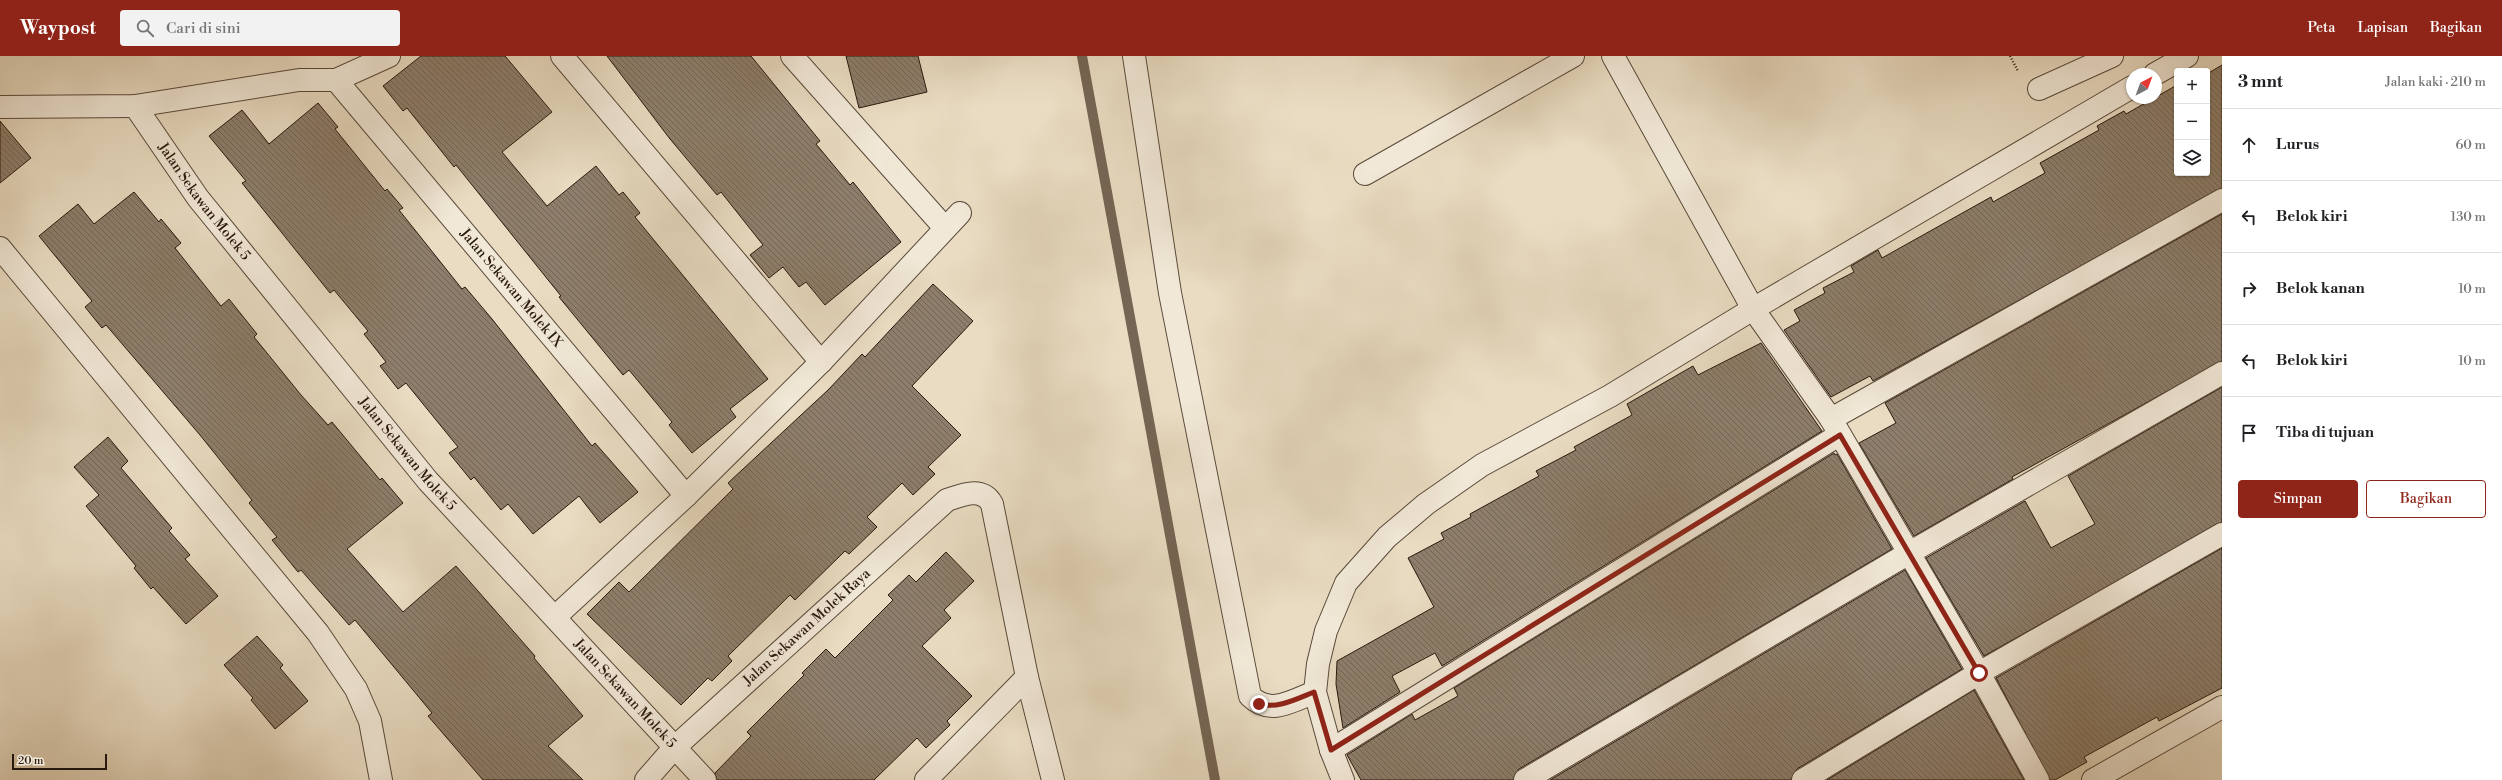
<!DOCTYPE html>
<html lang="id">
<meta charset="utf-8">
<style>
body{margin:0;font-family:"Libre Bodoni",serif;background:#f2f2f2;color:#202124}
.controls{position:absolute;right:12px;top:12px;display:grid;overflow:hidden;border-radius:4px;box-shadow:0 1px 3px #0004}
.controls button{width:36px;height:36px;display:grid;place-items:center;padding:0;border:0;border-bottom:1px solid #e0e0e0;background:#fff;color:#202124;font:20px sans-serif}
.compass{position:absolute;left:2126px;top:12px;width:36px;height:36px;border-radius:50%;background:#fff;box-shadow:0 1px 3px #0004;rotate:41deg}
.scale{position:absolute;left:12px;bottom:10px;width:95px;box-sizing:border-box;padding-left:4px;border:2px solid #29180d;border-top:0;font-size:11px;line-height:14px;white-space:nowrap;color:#29180d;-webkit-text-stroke:3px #f1e8d7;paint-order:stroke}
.stop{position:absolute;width:12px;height:12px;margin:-9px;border:3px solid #8f2418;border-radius:50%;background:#fff}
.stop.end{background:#8f2418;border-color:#fff;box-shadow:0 1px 4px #0008}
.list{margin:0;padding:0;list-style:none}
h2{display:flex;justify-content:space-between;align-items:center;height:52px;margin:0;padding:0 16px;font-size:17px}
h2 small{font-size:13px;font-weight:400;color:#757577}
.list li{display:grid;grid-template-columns:26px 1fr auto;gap:12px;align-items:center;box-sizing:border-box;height:72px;padding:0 16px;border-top:1px solid #e0e0e0}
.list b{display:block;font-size:15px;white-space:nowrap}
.list em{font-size:13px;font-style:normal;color:#757577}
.actions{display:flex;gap:8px;padding:12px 16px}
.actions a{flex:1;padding:9px 0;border:1px solid #8f2418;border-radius:4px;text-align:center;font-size:14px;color:#8f2418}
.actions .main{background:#8f2418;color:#fff}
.icon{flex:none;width:22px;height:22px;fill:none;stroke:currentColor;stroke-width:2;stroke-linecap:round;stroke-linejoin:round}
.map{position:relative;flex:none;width:2222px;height:724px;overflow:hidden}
header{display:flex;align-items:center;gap:24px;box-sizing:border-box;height:56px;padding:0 20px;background:#8f2418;color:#fff}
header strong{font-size:19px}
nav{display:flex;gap:22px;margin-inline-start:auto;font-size:14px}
.search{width:280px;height:36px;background:#f2f2f2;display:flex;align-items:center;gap:10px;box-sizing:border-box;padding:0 14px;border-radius:4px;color:#757577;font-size:15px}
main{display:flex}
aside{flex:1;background:#fff}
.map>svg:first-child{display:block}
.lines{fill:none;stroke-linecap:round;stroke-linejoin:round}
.stream{stroke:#756554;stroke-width:10}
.building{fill:url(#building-back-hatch);stroke:#29180d}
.street-casing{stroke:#59493a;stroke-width:24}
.path{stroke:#29180d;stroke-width:2.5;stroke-dasharray:1 2;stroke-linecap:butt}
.street{stroke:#f1e8d7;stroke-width:22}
.route{stroke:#8f2418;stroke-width:5}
.labels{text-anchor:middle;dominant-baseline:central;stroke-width:3;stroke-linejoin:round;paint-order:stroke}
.street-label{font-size:14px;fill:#29180d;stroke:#f1e8d7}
</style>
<header>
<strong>Waypost</strong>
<div class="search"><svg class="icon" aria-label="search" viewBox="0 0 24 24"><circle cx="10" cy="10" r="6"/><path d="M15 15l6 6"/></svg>Cari di sini</div>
<nav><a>Peta</a><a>Lapisan</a><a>Bagikan</a></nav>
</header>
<main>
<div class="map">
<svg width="2222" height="724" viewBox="0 0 2222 724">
<defs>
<pattern id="building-back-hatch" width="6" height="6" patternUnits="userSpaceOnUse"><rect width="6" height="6" fill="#8d7e6b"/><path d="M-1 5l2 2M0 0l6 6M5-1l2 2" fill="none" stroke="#736656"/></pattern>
</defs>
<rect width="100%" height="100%" fill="#e9dcc2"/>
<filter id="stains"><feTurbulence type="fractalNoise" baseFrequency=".005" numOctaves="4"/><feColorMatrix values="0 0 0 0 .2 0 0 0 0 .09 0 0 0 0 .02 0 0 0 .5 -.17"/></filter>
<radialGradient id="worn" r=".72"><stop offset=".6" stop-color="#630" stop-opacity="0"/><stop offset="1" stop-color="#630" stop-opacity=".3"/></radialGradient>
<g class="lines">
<path class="stream" d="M1082,0L1215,724"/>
</g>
<g class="building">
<path d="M421,0H505L552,56L502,96L547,150L596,110L619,139L623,136L640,157L635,161L768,323L730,353L736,361L692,397L669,369L672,366L629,314L623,319L559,241L561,240L456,109L454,111L407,52L403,55L383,30Z"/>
<path d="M607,0H751L820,85L816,88L850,129L853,126L901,186L825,249L806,226L799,231L783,211L769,222L750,199L763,189L721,136L717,139L670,83Z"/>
<path d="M846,0H918L927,36L859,52Z"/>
<path d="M2222,9V132L1873,325L1870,320L1831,341L1784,274L1800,265L1794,254L1825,237L1823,232L1854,216L1851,210L1878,194L1882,202L1991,141L1993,146L2045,117L2040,107L2099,74L2097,70L2124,55L2126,58L2177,29V117H2207V18Z"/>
<path d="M318,47L338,71L335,73L385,135L387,133L403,152L399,154L462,233L465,231L492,263L592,390L595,387L638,436L600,467L579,440L533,478L508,448L501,454L474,421L471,424L449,397L458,391L406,327L398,333L380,310L386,306L364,278L368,275L334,234L330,237L242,127L246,125L209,80L242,54L269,88Z"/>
<path d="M0,65L31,102L0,127Z"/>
<path d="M134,136L159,166L161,163L181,187L175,192L221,250L229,243L257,278L254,281L301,339L328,369L332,366L380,424L382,422L403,447L347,493L403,556L456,510L535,600L534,602L583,660L548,690L583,724H483L428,660L432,657L355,564L349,569L301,514L298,516L272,484L277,481L249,447L252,444L200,379L106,269L102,272L85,251L92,245L39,180L78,148L94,168Z"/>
<path d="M2222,158V305L2012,421L2013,423L1914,480L1859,387L1896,367L1885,347Z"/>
<path d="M933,228L973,265L912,330L961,379L928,411L935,418L913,439L902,427L867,461L877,471L849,498L845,495L795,544L790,539L728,600L732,605L712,625L708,622L681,649L587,558L619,526L629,536L733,433L728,427L828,334L862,298L865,301Z"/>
<path d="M1761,287L1822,375L1442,610L1435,597L1392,620L1400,636L1343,672L1336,628L1337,605L1434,551L1408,502L1444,483L1441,477L1471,461L1470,458L1539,420L1536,415L1576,394L1574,391L1632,359L1627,348L1693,310L1698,319Z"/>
<path d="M2222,331V466L1984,600L1926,502L2025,445L2051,492L2095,468L2068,420Z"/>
<path d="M108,381L128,405L121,412L172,472L169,475L190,499L185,503L218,540L186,568L153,531L151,533L134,512L136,510L86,450L99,439L74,411Z"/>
<path d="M1834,397L1835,399L1837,398L1892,493L1519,713L1513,724H1361L1347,699L1412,658L1415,664L1458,640L1454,632Z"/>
<path d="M2222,492V632L2159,665L2157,661L2084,701L2087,706L2055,724H2050L1996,622Z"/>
<path d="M946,496L974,525L944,554L951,562L922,590L972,640L947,665L950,669L926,692L917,682L874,724H717L715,717L751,680L747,676L804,619L802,617L826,593L835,602L893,544L888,539L909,519L916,526Z"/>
<path d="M1905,514L1962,613L1797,713L1791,724H1550Z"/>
<path d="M257,580L283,609L280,612L308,645L275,673L251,644L253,642L224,609Z"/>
<path d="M1974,634L2024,724H1827Z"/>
</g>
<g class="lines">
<g class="street-casing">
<g id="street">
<path d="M562,0L821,306"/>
<path d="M792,0L945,172"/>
<path d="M1134,0L1170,237L1250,640C1270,660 1292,645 1315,636"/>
<path d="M1613,0L1753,253L1831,363L1979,617L2038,724"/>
<path d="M2155,18L2187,0"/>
<path id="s1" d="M336,24L686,440"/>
<path d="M2039,33L2112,0"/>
<path id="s2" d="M135,50L198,142L428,425L705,724"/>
<path d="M0,51L135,50L299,24H336L389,0"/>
<path d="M1365,118L1573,0"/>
<path d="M0,192L318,577L356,633L370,665L381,724"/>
<path d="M1831,363L2222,144"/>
<path d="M555,561L686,440L821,306L960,157"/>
<path d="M1331,694L1839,379"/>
<path id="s3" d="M646,724L674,692L947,444C962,439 982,430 992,448L1027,621L1053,724"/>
<path d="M926,724L1027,621"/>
<path d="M1343,724L1331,694L1315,636L1318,608L1326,575L1346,527L1387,481L1426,448L1482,409L1610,340L1753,253L2132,31"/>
<path d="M1525,724L1909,497L2222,317"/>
<path d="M1803,724L1979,617L2222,478"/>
<path d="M2093,724L2222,651"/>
</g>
</g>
<path class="path" d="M2010,0L2018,15"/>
<use href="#street" class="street"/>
</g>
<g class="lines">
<path class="route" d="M1259,648C1278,653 1296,643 1314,636L1331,694L1840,379L1979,617"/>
</g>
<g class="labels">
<g class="street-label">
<text stroke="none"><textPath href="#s2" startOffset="118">Jalan Sekawan Molek 5</textPath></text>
<text stroke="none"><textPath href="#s1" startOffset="272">Jalan Sekawan Molek IX</textPath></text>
<text stroke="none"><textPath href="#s2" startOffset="442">Jalan Sekawan Molek 5</textPath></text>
<text stroke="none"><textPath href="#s3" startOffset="222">Jalan Sekawan Molek Raya</textPath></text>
<text stroke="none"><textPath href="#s2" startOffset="766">Jalan Sekawan Molek 5</textPath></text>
</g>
</g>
<rect width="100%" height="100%" filter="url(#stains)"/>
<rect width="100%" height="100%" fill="url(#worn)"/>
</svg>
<div class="controls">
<button>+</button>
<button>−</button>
<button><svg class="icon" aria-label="layers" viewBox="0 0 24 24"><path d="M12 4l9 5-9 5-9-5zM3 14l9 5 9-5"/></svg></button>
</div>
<svg class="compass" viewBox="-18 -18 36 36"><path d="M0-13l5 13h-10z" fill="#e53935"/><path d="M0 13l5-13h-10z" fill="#757577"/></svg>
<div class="scale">20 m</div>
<div class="stop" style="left:1979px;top:617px"></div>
<div class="stop end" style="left:1259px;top:648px"></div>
</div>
<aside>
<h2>3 mnt<small>Jalan kaki · 210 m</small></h2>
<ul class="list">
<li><svg class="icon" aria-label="ahead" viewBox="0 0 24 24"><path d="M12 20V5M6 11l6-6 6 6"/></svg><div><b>Lurus</b></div><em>60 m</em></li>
<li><svg class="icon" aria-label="left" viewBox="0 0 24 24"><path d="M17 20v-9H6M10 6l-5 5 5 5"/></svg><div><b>Belok kiri</b></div><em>130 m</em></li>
<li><svg class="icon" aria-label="right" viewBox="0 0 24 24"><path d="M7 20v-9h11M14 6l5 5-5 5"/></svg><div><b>Belok kanan</b></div><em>10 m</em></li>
<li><svg class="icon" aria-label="left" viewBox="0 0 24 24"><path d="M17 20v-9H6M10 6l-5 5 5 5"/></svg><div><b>Belok kiri</b></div><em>10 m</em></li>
<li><svg class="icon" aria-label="arrive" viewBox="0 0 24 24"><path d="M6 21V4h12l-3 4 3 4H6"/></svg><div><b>Tiba di tujuan</b></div></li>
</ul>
<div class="actions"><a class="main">Simpan</a><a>Bagikan</a></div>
</aside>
</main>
